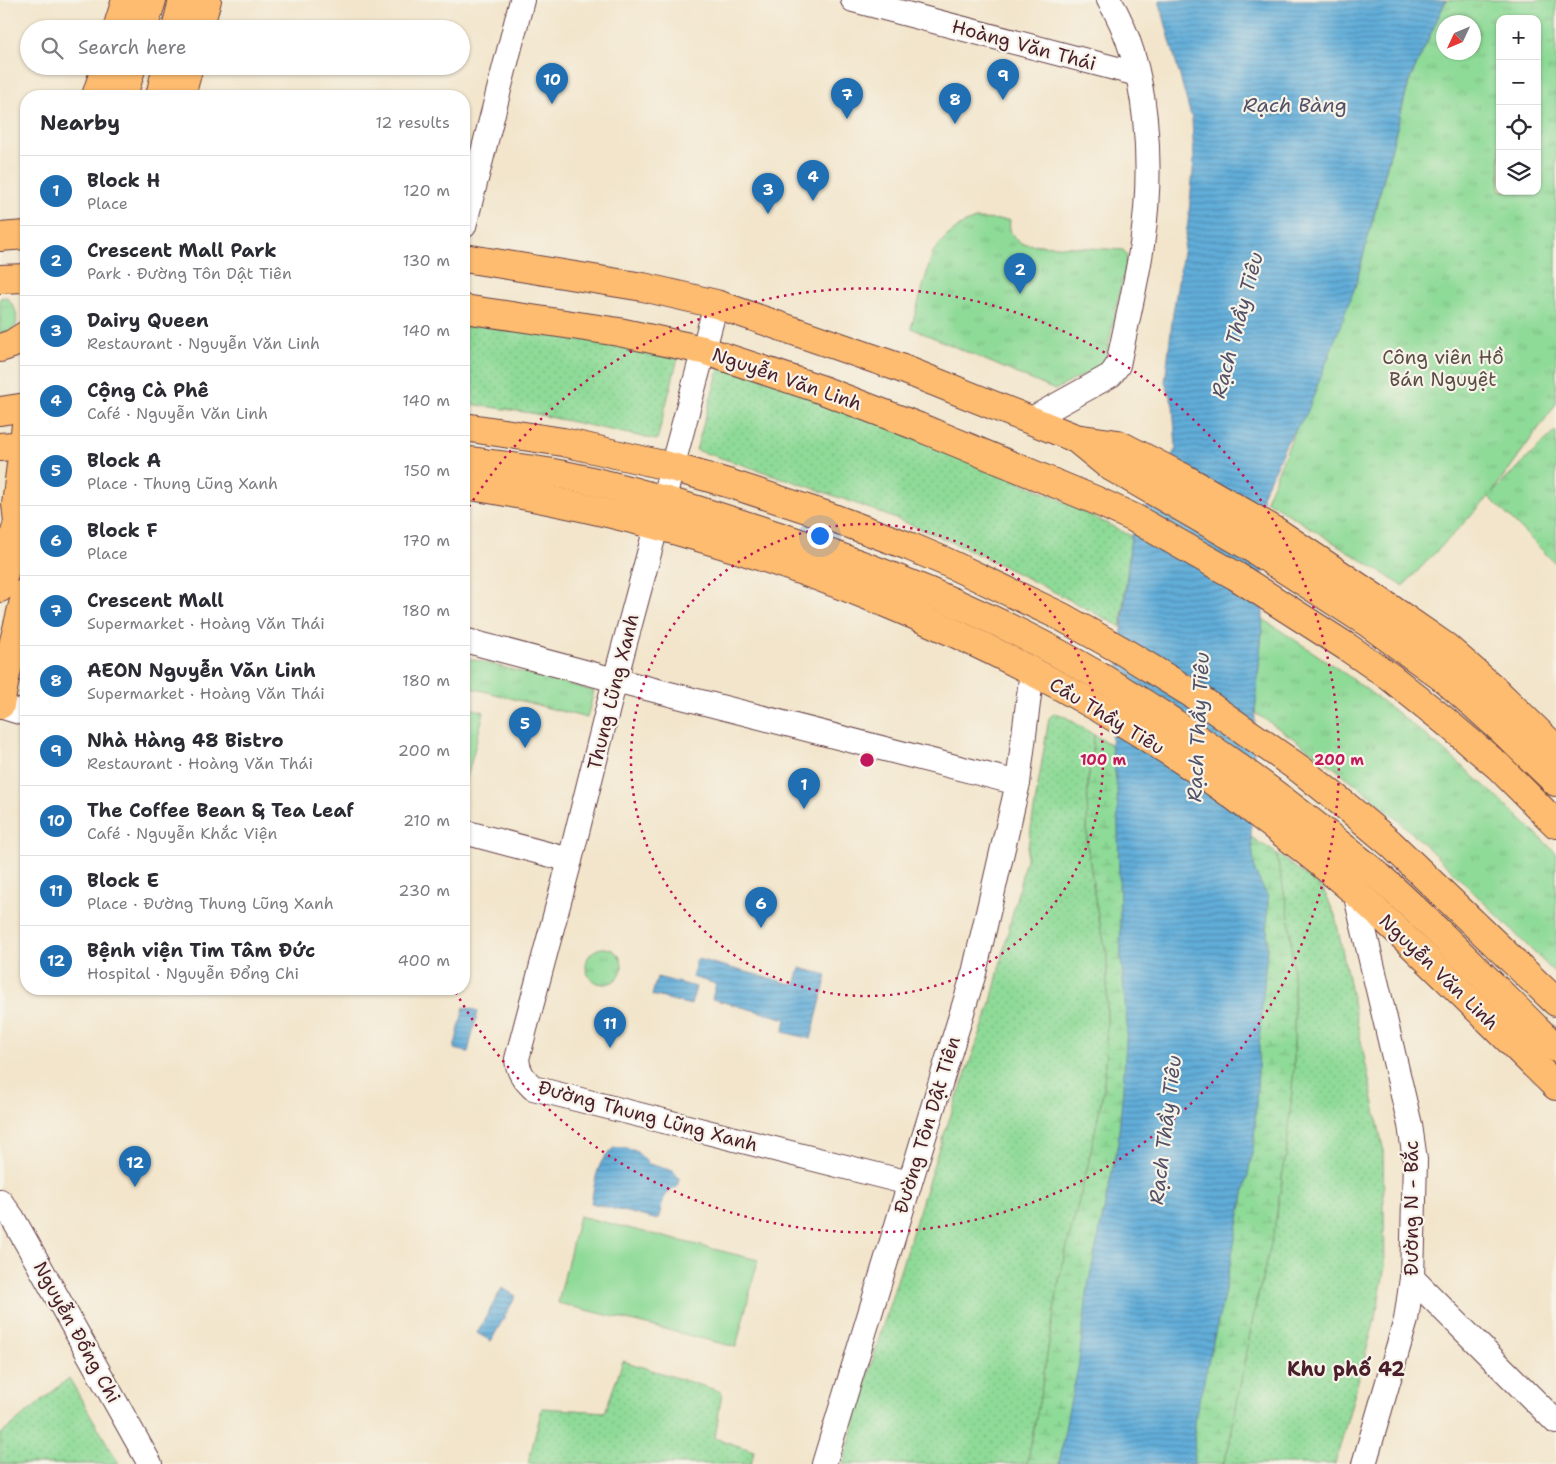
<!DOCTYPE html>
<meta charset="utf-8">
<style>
body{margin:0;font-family:"Shantell Sans",sans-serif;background:#f7f7f7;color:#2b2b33}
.controls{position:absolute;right:15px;top:15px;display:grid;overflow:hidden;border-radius:10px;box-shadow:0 1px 4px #0004}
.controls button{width:45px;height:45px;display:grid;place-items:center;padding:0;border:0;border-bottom:1px solid #e1e1e2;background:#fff;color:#2b2b33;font:25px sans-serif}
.compass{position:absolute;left:1436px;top:15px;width:45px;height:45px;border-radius:50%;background:#fff;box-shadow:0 1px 4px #0004;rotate:226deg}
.you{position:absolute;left:819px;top:535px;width:18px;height:18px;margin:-12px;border:4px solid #fff;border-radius:50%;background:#1a73e8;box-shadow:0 0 0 8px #1a73e833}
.badge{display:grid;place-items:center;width:32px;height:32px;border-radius:50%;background:#1f6fb2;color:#fff;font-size:16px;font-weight:700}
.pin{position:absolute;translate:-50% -41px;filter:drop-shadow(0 1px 2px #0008)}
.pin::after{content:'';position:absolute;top:26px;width:18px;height:15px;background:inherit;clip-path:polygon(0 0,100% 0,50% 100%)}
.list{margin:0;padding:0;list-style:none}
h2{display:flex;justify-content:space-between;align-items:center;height:65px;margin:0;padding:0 20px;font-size:21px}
h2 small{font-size:16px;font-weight:400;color:#7c7c81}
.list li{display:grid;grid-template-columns:32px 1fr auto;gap:15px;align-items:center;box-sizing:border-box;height:70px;padding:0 20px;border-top:1px solid #e1e1e2}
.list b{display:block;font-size:19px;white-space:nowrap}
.list p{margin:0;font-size:16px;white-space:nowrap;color:#7c7c81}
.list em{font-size:16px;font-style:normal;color:#7c7c81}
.icon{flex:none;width:28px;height:28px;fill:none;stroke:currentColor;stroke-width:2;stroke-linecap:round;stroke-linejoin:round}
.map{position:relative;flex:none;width:1556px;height:1464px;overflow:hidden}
.search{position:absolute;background:#fff;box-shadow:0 1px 4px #0004;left:20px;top:20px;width:450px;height:55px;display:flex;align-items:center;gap:12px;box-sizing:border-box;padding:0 18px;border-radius:28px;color:#7c7c81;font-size:19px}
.panel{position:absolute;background:#fff;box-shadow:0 1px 4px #0004;left:20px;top:90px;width:450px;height:905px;border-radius:20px}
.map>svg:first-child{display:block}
.grass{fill:url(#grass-dots);stroke:#6c7c61}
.wetland{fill:url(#wetland-marsh);stroke:#6c7c61}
.park{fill:url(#park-tufts);stroke:#6c7c61;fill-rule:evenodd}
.garden{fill:#8eda97;stroke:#6c7c61}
.water{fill:url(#water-rules);stroke:#556682}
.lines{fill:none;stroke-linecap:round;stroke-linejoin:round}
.minor-casing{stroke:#633d43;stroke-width:26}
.major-casing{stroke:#633d43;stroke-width:30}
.highway-casing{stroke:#633d43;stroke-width:30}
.minor{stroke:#fff;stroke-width:24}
.major{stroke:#fdbc6f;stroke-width:28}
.highway{stroke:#fdbc6f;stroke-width:28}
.ring{fill:none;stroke:#c2185b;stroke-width:2.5;stroke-dasharray:2.5 5}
.labels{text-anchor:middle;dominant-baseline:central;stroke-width:4.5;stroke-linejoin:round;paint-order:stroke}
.street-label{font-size:19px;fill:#4a1f2b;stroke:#f7f3e8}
.park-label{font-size:19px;fill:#5b4e46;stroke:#f7f3e8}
.water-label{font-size:20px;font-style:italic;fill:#525168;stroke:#f7f3e8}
.neighbourhood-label{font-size:20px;font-weight:bold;fill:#4a1f2b;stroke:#f7f3e8}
.centre{fill:#c2185b;stroke:#f7f3e8;stroke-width:2.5}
.ring-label{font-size:15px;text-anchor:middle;font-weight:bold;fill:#c2185b;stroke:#f7f3e8;stroke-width:4.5;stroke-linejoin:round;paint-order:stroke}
</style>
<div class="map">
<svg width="1556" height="1464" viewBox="0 0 1556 1464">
<defs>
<pattern id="grass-dots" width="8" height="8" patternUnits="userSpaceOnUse" patternTransform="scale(1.25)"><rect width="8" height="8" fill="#8eda97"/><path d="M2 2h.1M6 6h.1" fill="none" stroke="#7cbb82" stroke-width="1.8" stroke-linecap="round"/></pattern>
<pattern id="wetland-marsh" width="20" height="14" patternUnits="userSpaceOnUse" patternTransform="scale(1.25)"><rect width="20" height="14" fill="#8eda97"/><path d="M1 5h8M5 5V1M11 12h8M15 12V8" fill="none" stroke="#7cbb82"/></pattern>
<pattern id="park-tufts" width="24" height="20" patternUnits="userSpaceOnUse" patternTransform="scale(1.25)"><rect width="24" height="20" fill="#8eda97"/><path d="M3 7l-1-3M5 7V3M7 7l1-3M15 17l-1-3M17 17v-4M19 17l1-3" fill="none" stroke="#7cbb82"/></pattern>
<pattern id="water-rules" width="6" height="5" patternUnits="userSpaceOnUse" patternTransform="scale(1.25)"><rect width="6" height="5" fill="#60add9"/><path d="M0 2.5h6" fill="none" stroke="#518cb0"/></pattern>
</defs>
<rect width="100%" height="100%" fill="#f7f3e8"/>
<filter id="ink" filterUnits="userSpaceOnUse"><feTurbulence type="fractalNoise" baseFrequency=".02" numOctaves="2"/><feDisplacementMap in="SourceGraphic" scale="10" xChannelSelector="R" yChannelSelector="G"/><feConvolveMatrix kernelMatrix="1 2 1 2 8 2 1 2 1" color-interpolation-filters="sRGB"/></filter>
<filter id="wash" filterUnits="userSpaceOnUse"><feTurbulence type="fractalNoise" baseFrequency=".0096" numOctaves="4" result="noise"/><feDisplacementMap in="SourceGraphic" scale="20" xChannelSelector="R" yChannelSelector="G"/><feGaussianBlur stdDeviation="1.12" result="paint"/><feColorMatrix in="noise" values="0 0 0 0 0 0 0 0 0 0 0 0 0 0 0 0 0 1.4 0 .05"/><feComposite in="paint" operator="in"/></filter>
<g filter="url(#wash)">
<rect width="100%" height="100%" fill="#f2e5cb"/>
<g class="grass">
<path d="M464,318L679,354L657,440L531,413L464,403Z"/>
<path d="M720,366L805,391L1053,496L1131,536L1121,627C1041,584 959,542 873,510C815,488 756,469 696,450Z"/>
<path d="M1055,713L1064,716L1094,735L1088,782L1087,842L1096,905L1107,956V1022L1104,1088L1087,1170L1061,1270L1040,1398L1027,1464H843L878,1341L938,1151L990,1006L1026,859L1049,718Z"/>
<path d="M1276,853L1323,889L1335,915L1383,1148L1385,1266L1376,1316L1335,1464H1223L1229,1445L1255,1307L1274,1231L1287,1147L1294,1067V993L1290,922Z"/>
<path d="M623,1361L722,1392L715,1438L754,1451L751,1464H528L542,1408L605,1412Z"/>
<path d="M69,1378L119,1464H0V1435Z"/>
</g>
<g class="wetland">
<path d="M1094,735L1139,761L1138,969L1091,1464H1027L1040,1398L1061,1270L1088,1165L1104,1088L1107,1022V956L1096,905L1087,842L1088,782Z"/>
<path d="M1251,837L1276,853L1290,922L1294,993V1067L1287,1147L1274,1231L1255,1307L1229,1445L1223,1464H1161Z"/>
</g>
<g class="park">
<path d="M1446,0H1556V404L1492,493L1555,431L1556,432V564L1489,497L1403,586L1266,500L1355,287L1409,82ZM1500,19H1537V191H1500ZM1444,22H1474V52H1444Z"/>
<path d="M975,219L1010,220C1008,232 1013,239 1024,244L1123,250L1127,254V259L1105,361L1102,365L1055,390L911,328L933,252L945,238L961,225Z"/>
<path d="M6,297C15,306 18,313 16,326L0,336V298Z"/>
<path d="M1263,619C1302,645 1342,670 1379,699C1442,746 1500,798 1556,853V974C1501,920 1447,864 1390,813C1348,776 1302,743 1255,713Z"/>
<path d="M464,657L594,691L587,718L464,686Z"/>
<circle cx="604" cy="966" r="18"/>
</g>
<g class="garden">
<path d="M464,706L484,712L464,790Z"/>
<path d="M579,1216L758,1260L736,1347L558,1303Z"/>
</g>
<g class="water">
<path d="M1159,0H1446L1409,82L1355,287L1307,413L1287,442L1262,496L1263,619L1255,713L1251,837L1255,872L1268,897L1267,948L1260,1033L1254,1144L1223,1300L1194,1422L1195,1464H1059L1068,1412L1078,1369L1088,1286L1118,1143L1123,1088L1127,1026L1121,959L1117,787L1111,744L1131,536L1176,448L1173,405L1165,382L1173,313L1188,222L1194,160L1192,120Z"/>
<path d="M697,959L795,985L800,968L827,975L811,1039L783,1032L786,1019L712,999L716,984L692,977Z"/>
<path d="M657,977L696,987L691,1005L652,995Z"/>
<path d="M464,1007L478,1011L468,1052L454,1049Z"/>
<path d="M614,1148H624L636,1151L649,1164L673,1171L679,1178L677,1187L665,1194L658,1220L591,1203C595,1183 596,1160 614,1148Z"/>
<path d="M502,1288L516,1296L491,1341L477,1333Z"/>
</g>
</g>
<g filter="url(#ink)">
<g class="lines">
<g class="minor-casing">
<g id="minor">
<path d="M853,0L1137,74"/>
<path d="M464,226L522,0"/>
<path d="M716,304L615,680L570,860L517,1059C518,1072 524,1079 533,1088L909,1183"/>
<path d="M1030,420L1111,375L1118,365C1126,325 1136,285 1142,245C1153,169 1150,67 1109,0"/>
<path d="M464,640L615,680L1018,783"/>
<path d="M0,706L26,714"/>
<path d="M464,832L570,860"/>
<path d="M1355,892L1410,1125L1415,1160L1412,1278L1406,1320L1364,1464"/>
<path d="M0,1201L12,1217L29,1247L150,1464"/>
<path d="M1412,1278L1556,1422"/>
<path d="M824,1464L974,973L1018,783L1032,671"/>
</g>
</g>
<g class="major-casing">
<g id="major">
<path d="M117,29L126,0"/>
<path d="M143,29L152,0"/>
<path d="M176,29L183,0"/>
<path d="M199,29L207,0"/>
<path d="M96,96L106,66"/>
<path d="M123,96L132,66"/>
<path d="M160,96L167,66"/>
<path d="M181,96L189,66"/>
<path d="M1075,438L1118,444L1184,478L1274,530L1381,602L1446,647L1495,690L1556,749"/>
<path d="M464,485C743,528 1027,640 1254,811C1291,839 1329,868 1363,899C1429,959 1492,1024 1556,1086"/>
<path d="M0,588L18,522L16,504L26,425"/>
<path d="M0,705L6,674L26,592"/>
</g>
</g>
<g class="highway-casing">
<g id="highway">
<path d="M0,237L26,235"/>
<path d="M464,258L643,287L716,304L898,367L1075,438L1108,465L1247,545L1368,623L1443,678L1473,704L1501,729L1556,782"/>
<path d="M0,279L26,278"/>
<path d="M464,309L619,332L703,350L820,389L919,427L1095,500L1134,518L1236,576L1347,647L1389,676L1445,721L1498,766L1556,824"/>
<path d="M0,348L12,344L26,335"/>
<path d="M0,411L26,407"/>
<path d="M464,427L563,442L672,467L731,484L828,516L911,547L944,561L1062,617L1119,649L1191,693L1301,770L1346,806L1390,843L1556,1002"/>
<path d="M0,447L26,445"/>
<path d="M464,460C497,465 531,469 564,475C629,488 692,508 754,528C865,563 975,606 1076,663C1178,720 1273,790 1363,863C1398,891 1429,923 1461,954C1493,985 1524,1017 1556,1048"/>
</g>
</g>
<use href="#minor" class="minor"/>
<use href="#major" class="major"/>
<use href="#highway" class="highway"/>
</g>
</g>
<g class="ring">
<circle cx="867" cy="760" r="236"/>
<path d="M465 513A472 472 0 1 1 454 989"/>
</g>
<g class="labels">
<g class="street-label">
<text transform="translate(1024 45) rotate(15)">Hoàng Văn Thái</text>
<text transform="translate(787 379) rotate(19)">Nguyễn Văn Linh</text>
<text transform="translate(613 692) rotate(-76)">Thung Lũng Xanh</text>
<text transform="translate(1107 716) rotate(31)">Cầu Thầy Tiêu</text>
<text transform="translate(1439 972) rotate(44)">Nguyễn Văn Linh</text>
<text transform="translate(648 1116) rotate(15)">Đường Thung Lũng Xanh</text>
<text transform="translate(927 1125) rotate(-73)">Đường Tôn Dật Tiên</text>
<text transform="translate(1411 1208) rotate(-90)">Đường N - Bắc</text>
<text transform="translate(77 1332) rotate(61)">Nguyễn Đổng Chi</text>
</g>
<g class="park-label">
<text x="1443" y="357">Công viên Hồ<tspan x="1443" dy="22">Bán Nguyệt</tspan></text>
</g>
<g class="water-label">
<text x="1295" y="105">Rạch Bàng</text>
<text transform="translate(1237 325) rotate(-75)">Rạch Thầy Tiêu</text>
<text transform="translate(1198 727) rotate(-87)">Rạch Thầy Tiêu</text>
<text transform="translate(1165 1130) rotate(-83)">Rạch Thầy Tiêu</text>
</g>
<g class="neighbourhood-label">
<text x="1346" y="1369">Khu phố 42</text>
</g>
</g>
<circle cx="867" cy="760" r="8" class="centre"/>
<g class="ring-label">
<text x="1103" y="765">100 m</text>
<text x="1339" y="765">200 m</text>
</g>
</svg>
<div class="controls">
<button>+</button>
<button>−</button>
<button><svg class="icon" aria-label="locate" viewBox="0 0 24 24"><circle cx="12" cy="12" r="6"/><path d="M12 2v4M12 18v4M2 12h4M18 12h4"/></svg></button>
<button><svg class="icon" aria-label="layers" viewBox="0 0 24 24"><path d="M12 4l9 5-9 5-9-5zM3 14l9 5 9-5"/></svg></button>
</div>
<svg class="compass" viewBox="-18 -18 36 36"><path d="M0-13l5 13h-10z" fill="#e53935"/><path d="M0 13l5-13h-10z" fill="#7c7c81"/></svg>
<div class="you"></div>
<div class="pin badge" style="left:804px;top:809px">1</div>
<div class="pin badge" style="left:1020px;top:294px">2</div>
<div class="pin badge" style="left:768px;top:214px">3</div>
<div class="pin badge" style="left:813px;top:201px">4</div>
<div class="pin badge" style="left:525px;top:748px">5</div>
<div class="pin badge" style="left:761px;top:928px">6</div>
<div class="pin badge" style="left:847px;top:119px">7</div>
<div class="pin badge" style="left:955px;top:124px">8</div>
<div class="pin badge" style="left:1003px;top:100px">9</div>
<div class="pin badge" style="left:552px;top:104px">10</div>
<div class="pin badge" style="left:610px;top:1048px">11</div>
<div class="pin badge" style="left:135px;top:1187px">12</div>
<div class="search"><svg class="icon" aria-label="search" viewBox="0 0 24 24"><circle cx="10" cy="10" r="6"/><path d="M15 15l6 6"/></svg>Search here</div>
<section class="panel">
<h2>Nearby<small>12 results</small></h2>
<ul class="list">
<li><span class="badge">1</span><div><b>Block H</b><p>Place</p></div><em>120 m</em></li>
<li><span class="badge">2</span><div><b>Crescent Mall Park</b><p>Park · Đường Tôn Dật Tiên</p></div><em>130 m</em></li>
<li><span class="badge">3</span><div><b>Dairy Queen</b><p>Restaurant · Nguyễn Văn Linh</p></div><em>140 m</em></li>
<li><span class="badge">4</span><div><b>Cộng Cà Phê</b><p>Café · Nguyễn Văn Linh</p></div><em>140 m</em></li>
<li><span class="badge">5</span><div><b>Block A</b><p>Place · Thung Lũng Xanh</p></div><em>150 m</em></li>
<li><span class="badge">6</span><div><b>Block F</b><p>Place</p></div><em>170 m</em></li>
<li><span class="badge">7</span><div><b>Crescent Mall</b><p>Supermarket · Hoàng Văn Thái</p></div><em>180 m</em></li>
<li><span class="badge">8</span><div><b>AEON Nguyễn Văn Linh</b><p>Supermarket · Hoàng Văn Thái</p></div><em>180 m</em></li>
<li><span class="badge">9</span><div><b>Nhà Hàng 48 Bistro</b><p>Restaurant · Hoàng Văn Thái</p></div><em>200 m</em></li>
<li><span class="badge">10</span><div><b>The Coffee Bean &amp; Tea Leaf</b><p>Café · Nguyễn Khắc Viện</p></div><em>210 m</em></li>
<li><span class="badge">11</span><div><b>Block E</b><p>Place · Đường Thung Lũng Xanh</p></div><em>230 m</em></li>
<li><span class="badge">12</span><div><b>Bệnh viện Tim Tâm Đức</b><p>Hospital · Nguyễn Đổng Chi</p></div><em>400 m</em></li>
</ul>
</section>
</div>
